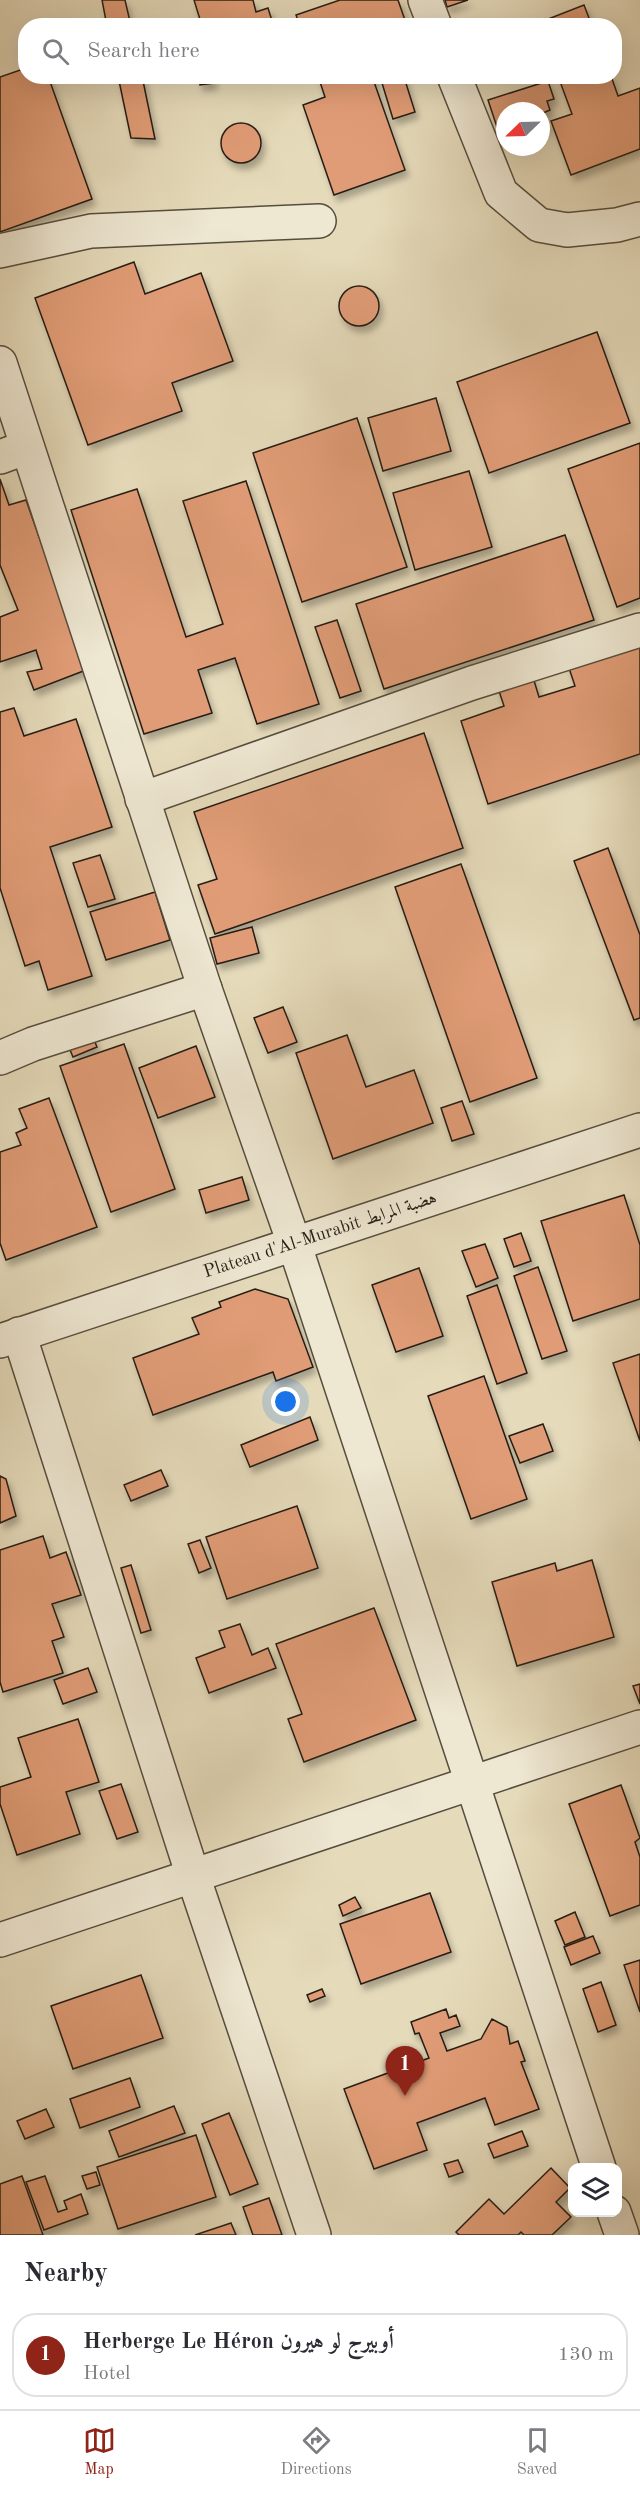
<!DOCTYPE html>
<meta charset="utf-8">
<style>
body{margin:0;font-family:"Old Standard TT",Amiri,serif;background:#f7f7f7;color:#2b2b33}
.controls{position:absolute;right:18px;bottom:18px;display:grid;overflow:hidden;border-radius:12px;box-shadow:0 6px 24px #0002}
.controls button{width:54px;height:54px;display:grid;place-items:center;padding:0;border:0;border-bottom:2px solid #e1e1e2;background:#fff;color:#2b2b33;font:30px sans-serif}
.compass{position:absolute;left:496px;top:102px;width:54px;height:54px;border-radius:50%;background:#fff;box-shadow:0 6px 24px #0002;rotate:247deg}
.you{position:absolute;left:286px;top:1402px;width:21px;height:21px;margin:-15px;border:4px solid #fff;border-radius:50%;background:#1a73e8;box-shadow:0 0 0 9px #1a73e833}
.badge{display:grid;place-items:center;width:39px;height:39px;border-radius:50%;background:#8f2418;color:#fff;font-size:20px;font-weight:700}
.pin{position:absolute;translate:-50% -50px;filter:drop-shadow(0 2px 3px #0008)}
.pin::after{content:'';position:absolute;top:32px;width:21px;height:18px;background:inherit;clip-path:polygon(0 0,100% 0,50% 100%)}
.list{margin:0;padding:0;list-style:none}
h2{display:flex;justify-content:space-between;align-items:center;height:78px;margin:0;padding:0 24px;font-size:26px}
h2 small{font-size:20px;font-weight:400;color:#7c7c81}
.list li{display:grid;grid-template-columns:39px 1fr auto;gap:18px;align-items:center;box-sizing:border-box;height:84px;margin:0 12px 12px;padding:0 12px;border:2px solid #e1e1e2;border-radius:24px}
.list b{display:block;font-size:22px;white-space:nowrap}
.list p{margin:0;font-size:20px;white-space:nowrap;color:#7c7c81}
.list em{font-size:20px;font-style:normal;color:#7c7c81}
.icon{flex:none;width:33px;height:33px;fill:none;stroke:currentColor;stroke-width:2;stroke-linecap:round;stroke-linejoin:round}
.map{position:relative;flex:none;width:640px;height:2235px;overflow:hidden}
.search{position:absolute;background:#fff;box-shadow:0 6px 24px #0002;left:18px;right:18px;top:18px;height:66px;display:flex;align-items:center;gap:15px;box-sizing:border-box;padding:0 21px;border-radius:24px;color:#7c7c81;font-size:22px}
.sheet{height:174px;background:#fff}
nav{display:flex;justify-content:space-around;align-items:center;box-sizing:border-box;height:84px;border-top:2px solid #e1e1e2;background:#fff;font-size:16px;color:#7c7c81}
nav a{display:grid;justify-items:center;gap:3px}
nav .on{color:#8f2418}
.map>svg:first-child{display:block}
.building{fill:#e09c76;stroke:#261e15;stroke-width:1.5;filter:url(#shadow)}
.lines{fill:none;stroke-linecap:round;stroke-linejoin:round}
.minor-casing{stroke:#564d3e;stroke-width:36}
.minor{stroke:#eee7d2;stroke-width:33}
.labels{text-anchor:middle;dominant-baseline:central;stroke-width:6;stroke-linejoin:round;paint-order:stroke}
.street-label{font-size:18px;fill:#261e15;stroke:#eee7d2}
</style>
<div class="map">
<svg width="640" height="2235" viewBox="0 0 640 2235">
<defs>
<filter id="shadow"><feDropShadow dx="3.5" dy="6" stdDeviation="3" flood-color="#0004"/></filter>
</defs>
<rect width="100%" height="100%" fill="#e5daba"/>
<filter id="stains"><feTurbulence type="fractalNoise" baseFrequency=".00333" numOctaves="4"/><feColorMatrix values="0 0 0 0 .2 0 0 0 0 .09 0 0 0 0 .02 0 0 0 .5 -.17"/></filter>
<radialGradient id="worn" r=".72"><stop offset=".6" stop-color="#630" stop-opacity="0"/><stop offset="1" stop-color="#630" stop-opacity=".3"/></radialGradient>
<g class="building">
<path d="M102,0H125L131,26H107Z"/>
<path d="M194,0H253L256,12L268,8L273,24L231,26L229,19L210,26H202Z"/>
<path d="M340,0H398L407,26H300L296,15Z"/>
<path d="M445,0H468L447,7Z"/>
<path d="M584,5L592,26H539L538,23Z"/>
<path d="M26,68V76H48L92,199L0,232V77Z"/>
<path d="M118,76H142L155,139L131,138Z"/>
<path d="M199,76H213L214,83L200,85Z"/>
<path d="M318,76H382L373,79L405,170L334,195L303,105L325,97Z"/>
<path d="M558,76H611L618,96L640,88V149L571,175L551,121L572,114Z"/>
<path d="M404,77L415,112L393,119L382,83Z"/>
<path d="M548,81L554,99L547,101L550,110L543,113L547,128L541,130V111H505V141L502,142L488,100Z"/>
<circle cx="241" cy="143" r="20"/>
<path d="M134,262L145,294L201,273L233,361L172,383L182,411L88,445L35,298Z"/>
<circle cx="359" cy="306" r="20"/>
<path d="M597,332L630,423L489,473L457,382Z"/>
<path d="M436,398L451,451L383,471L368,418Z"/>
<path d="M357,418L407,567L302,602L253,453Z"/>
<path d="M640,443V598L617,607L568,469Z"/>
<path d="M469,471L492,547L415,570L393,493Z"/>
<path d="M0,479L9,505L26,500L86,670L34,690L27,672L42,669L36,650L0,662V617L18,610L0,565Z"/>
<path d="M246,481L319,704L257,724L235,658L198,670L212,713L144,734L71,510L137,489L186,637L223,624L183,501Z"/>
<path d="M565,535L594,620L384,689L356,604Z"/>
<path d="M337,620L361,691L340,698L315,627Z"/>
<path d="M640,639V754L488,804L461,721L504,706L497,685L532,674L539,697L575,686L567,662Z"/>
<path d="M14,708L24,736L76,719L112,827L50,847L92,976L48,990L39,961L25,966L0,888V712Z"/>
<path d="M424,733L463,848L215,934L198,885L217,879L194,812Z"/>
<path d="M608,848L640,935V1018L634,1020L574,861Z"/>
<path d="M100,855L115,899L88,907L73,863Z"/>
<path d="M461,864L537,1078L470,1102L395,887Z"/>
<path d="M155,892L170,940L106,960L90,912Z"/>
<path d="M252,927L259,953L217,964L210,938Z"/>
<path d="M283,1007L297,1042L268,1053L254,1018Z"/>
<path d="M92,1035L97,1047L73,1057L68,1045Z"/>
<path d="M347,1035L366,1087L414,1070L433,1123L333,1159L296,1053Z"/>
<path d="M124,1044L175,1189L111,1212L60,1066Z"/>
<path d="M196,1046L215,1097L158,1118L139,1068Z"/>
<path d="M49,1098L97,1227L6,1260L0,1243V1152L21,1145L16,1133L27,1128L19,1109Z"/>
<path d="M462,1101L474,1134L452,1141L441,1108Z"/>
<path d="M242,1177L249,1200L206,1213L199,1190Z"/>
<path d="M624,1195L640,1245V1299L573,1321L541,1221Z"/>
<path d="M521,1233L531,1261L514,1267L504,1239Z"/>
<path d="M485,1244L498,1278L476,1287L462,1251Z"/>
<path d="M538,1267L567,1351L542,1359L514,1276Z"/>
<path d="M419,1268L443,1336L396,1352L372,1285Z"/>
<path d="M497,1285L527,1373L497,1384L467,1296Z"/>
<path d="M255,1289L288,1299L313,1367L276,1381L273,1372L153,1415L133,1358L199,1334L192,1318L221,1307L219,1302Z"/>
<path d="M640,1354V1441L613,1363Z"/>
<path d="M484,1376L527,1499L471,1519L428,1396Z"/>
<path d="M310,1417L318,1440L250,1467L241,1445Z"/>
<path d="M543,1424L553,1451L520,1463L509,1436Z"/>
<path d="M161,1470L168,1486L131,1501L124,1485Z"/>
<path d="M0,1476L6,1479L16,1516L0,1523Z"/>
<path d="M297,1506L318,1568L227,1599L206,1537Z"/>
<path d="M43,1536L50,1558L66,1552L81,1595L52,1604L64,1637L52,1641L63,1673L3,1692L0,1682V1550Z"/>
<path d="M200,1540L211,1568L199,1573L188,1544Z"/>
<path d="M592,1560L614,1637L517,1666L492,1582L555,1563L557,1571Z"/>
<path d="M131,1565L151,1630L141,1633L121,1568Z"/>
<path d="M374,1608L416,1720L304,1762L288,1719L302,1714L276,1644Z"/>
<path d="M240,1624L252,1655L268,1648L276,1668L209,1693L196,1658L225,1647L219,1631Z"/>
<path d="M88,1668L97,1692L63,1704L54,1680Z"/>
<path d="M640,1684V1704L633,1686Z"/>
<path d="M78,1719L99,1782L66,1792L80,1834L17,1855L0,1804V1787L31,1777L18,1738Z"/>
<path d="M121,1784L138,1832L117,1839L99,1791Z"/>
<path d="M621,1785L640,1838L635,1842L640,1857V1905L610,1916L569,1804Z"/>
<path d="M430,1893L451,1952L361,1984L340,1924Z"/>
<path d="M355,1897L361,1908L343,1916L339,1905Z"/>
<path d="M575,1912L585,1937L565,1945L555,1921Z"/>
<path d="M593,1936L600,1953L571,1965L564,1947Z"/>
<path d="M640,1960V2012L624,1965Z"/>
<path d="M141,1975L163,2038L73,2069L51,2006Z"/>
<path d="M601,1982L616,2025L598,2032L583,1989Z"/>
<path d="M322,1989L325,1996L310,2002L307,1995Z"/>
<path d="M446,2009L449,2018L456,2015L460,2026L440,2033L447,2051L481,2039L492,2019L507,2027L510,2044L518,2041L525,2061L521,2062L539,2109L495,2125L485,2098L417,2123L427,2150L374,2169L344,2089L429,2058L419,2033L415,2034L411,2022Z"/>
<path d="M130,2078L140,2107L80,2128L70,2099Z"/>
<path d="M174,2106L185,2133L119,2157L109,2131Z"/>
<path d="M46,2109L54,2127L25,2139L17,2121Z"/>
<path d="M229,2113L258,2184L230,2195L202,2124Z"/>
<path d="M522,2131L528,2146L494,2158L488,2144Z"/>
<path d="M196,2135L216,2197L118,2229L97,2167Z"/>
<path d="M458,2160L463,2172L449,2177L444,2164Z"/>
<path d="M551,2168L570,2188L556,2202L571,2217L552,2235H524L521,2232L518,2235H459L456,2232L489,2199L504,2214Z"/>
<path d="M96,2172L100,2185L87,2189L82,2176Z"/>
<path d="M22,2176L43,2235H0V2184Z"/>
<path d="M45,2176L58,2212L67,2209L64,2201L81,2194L88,2214L44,2230L26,2182Z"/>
<path d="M269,2198L282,2235H253L243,2207Z"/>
<path d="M231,2223L236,2235H195Z"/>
</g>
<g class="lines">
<g class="minor-casing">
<g id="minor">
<path d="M425,0L435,26"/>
<path d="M454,76L501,193L539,225L567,230L617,225L640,219"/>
<path d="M0,251L91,231L319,221"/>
<path d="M0,363L205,989L294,1243L599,2168"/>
<path d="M0,457L27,447"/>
<path d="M142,799L472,683L640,630"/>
<path d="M0,1058L33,1044L205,989"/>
<path d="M19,1334L193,1876L314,2235"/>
<path d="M0,1341L640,1130"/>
<path d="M0,1940L640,1727"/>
<path d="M614,2212L622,2235"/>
</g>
</g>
<use href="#minor" class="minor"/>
</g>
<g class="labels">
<g class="street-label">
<text transform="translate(320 1235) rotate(-18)">Plateau d'Al-Murabit هضبة المرابط</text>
</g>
</g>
<rect width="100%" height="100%" filter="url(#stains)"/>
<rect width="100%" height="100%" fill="url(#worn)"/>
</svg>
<div class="controls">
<button><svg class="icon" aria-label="layers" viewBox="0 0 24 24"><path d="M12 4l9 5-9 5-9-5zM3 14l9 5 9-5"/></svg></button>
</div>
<svg class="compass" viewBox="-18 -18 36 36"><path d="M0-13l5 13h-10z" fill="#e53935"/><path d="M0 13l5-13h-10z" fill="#7c7c81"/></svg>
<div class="you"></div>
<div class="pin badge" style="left:405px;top:2096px">1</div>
<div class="search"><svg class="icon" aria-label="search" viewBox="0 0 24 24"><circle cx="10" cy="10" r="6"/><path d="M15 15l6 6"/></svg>Search here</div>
</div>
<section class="sheet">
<h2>Nearby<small></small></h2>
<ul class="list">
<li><span class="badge">1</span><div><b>Herberge Le Héron أوبيرج لو هيرون</b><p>Hotel</p></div><em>130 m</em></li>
</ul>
</section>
<nav>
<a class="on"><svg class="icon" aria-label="map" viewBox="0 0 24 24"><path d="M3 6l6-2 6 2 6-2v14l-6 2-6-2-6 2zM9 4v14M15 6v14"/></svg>Map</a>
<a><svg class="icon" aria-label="directions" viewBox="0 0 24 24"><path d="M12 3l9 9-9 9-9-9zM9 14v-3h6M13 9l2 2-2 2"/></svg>Directions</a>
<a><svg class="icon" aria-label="saved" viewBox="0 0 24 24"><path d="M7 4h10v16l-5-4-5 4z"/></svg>Saved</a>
</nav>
